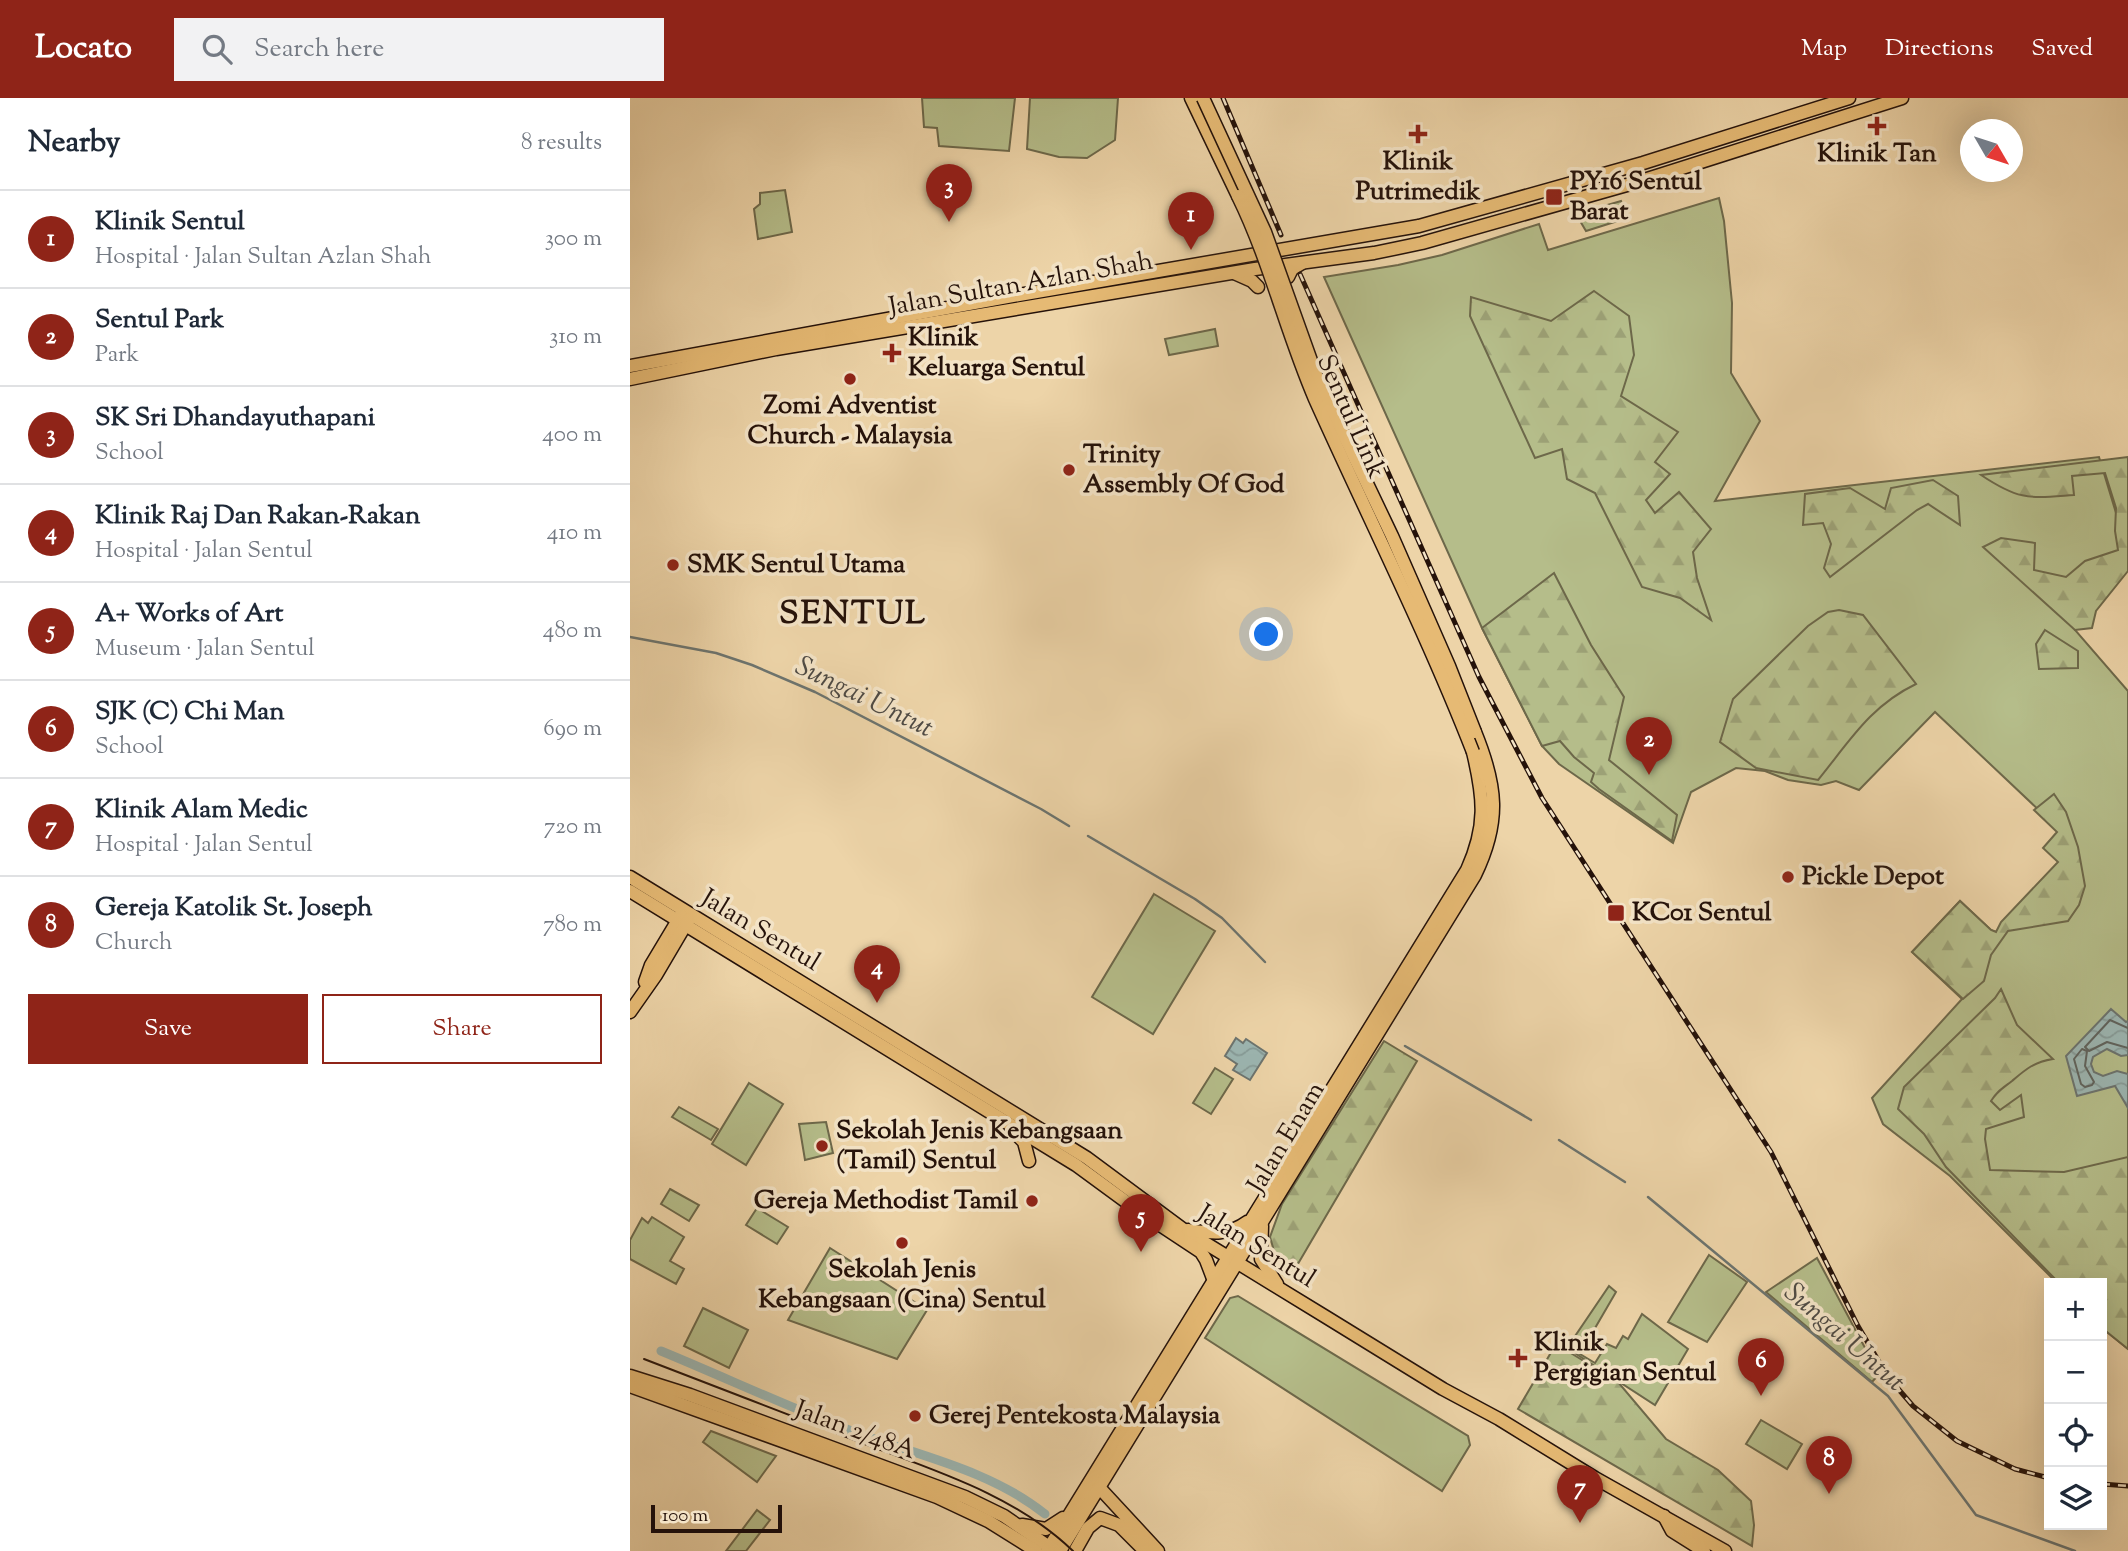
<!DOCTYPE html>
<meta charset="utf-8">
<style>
body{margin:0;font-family:"Sorts Mill Goudy",serif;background:#f2f2f3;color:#1f2937}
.controls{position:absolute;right:21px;bottom:21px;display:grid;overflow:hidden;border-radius:0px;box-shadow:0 7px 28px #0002}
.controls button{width:63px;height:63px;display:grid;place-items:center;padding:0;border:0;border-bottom:2px solid #e0e1e3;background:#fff;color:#1f2937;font:35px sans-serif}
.compass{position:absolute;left:1330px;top:21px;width:63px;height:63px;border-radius:50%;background:#fff;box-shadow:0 7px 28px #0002;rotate:129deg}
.scale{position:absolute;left:21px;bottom:18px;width:131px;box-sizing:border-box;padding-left:7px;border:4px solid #25120a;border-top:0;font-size:19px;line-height:24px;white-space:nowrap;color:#25120a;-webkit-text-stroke:5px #f3e3c6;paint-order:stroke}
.you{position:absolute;left:637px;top:537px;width:24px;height:24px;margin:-18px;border:5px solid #fff;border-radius:50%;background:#1a73e8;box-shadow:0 0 0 10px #1a73e833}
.badge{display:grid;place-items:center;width:46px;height:46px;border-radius:50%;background:#8f2418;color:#fff;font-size:23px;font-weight:700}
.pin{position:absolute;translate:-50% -58px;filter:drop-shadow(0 2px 4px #0008)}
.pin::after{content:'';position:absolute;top:37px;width:24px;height:21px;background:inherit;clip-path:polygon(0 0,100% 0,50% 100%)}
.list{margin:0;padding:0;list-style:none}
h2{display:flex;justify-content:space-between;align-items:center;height:91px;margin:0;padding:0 28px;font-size:30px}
h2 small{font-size:23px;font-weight:400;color:#747a83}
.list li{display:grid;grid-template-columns:46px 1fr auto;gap:21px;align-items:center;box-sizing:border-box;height:98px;padding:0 28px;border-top:2px solid #e0e1e3}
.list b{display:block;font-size:26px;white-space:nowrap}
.list p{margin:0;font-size:23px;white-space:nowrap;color:#747a83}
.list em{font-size:23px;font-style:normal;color:#747a83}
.actions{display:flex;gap:14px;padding:21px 28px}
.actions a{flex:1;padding:16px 0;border:2px solid #8f2418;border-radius:0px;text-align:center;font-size:24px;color:#8f2418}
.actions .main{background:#8f2418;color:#fff}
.icon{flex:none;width:38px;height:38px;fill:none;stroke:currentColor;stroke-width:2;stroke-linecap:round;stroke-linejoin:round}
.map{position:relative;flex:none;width:1498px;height:1453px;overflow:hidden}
header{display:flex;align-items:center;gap:42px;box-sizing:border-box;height:98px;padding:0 35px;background:#8f2418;color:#fff}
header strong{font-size:33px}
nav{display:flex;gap:38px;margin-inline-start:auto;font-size:24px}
.search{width:490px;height:63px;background:#f2f2f3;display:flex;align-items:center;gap:18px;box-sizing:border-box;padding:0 24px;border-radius:0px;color:#747a83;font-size:26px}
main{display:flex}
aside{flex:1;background:#fff}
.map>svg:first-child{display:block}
.green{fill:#b5bd8a;stroke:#6d684a;stroke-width:2}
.forest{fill:url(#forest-firs);stroke:#6d684a;stroke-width:2}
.water{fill:url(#water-waves);stroke:#6c746f;stroke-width:2}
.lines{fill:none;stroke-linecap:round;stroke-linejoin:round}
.shore{stroke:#60645e;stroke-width:2}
.stream{stroke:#6c746f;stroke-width:2.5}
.canal{stroke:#9cb6b2;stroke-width:9}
.major-casing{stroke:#25120a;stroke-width:15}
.major{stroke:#e6ba74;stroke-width:12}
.tram{stroke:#25120a;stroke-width:2}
.rail-casing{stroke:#25120a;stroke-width:5}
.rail{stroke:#f3e3c6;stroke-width:2.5;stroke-dasharray:8;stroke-linecap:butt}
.major-bridge-casing{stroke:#25120a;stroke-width:15;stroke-linecap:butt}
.major-bridge{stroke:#e6ba74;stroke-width:12}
.poi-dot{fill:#8f2418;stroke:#f3e3c6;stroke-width:2.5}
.labels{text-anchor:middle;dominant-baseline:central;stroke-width:7;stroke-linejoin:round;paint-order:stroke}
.poi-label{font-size:26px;font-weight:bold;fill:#25120a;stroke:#f3e3c6;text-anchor:start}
.street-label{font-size:26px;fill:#25120a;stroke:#f3e3c6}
.water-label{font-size:28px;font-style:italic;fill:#4f4b45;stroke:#f3e3c6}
.district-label{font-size:33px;font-weight:bold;letter-spacing:2px;fill:#25120a;stroke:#f3e3c6}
</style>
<header>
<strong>Locato</strong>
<div class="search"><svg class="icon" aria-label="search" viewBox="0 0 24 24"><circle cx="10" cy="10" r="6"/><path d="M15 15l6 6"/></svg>Search here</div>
<nav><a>Map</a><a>Directions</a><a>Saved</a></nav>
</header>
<main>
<aside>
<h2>Nearby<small>8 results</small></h2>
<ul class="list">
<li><span class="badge">1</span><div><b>Klinik Sentul</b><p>Hospital · Jalan Sultan Azlan Shah</p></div><em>300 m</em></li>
<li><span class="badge">2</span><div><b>Sentul Park</b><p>Park</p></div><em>310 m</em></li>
<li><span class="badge">3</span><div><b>SK Sri Dhandayuthapani</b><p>School</p></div><em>400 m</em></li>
<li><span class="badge">4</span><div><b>Klinik Raj Dan Rakan-Rakan</b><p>Hospital · Jalan Sentul</p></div><em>410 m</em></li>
<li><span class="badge">5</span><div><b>A+ Works of Art</b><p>Museum · Jalan Sentul</p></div><em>480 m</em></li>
<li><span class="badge">6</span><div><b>SJK (C) Chi Man</b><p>School</p></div><em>690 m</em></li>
<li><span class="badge">7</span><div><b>Klinik Alam Medic</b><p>Hospital · Jalan Sentul</p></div><em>720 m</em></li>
<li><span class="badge">8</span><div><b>Gereja Katolik St. Joseph</b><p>Church</p></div><em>780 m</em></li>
</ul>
<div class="actions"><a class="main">Save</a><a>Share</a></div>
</aside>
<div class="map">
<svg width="1498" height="1453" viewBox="0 0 1498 1453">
<defs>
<pattern id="forest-firs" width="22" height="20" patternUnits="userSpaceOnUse" patternTransform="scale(1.75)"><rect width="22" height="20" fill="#b5bd8a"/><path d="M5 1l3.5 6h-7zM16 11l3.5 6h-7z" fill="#9ca176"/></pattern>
<pattern id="water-waves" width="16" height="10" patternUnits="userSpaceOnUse" patternTransform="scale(1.75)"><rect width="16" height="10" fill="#9cb6b2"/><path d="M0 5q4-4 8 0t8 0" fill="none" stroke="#869b98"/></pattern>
</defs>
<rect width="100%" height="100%" fill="#edd4a8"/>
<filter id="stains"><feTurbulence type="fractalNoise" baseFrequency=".00286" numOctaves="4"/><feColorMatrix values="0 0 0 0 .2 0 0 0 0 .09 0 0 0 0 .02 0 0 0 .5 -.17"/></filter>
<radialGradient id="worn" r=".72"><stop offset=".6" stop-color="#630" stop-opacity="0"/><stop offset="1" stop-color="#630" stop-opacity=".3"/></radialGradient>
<g class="green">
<path d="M292,0H385L379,53L309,48L307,30L294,29Z"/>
<path d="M400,0H488L485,42L457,60L429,59L397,51Z"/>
<path d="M155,92L162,134L128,141L124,111L130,106V95Z"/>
<path d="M1089,100L1094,123L1102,205L1101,275L1130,323L1085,403L1469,359L1497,451L1445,532L1498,593V1251L1472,1230V1185H1427L1320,1078L1253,1026L1242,1000L1332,901L1282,854L1330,803L1361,832L1366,834L1430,770L1431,733L1305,614L1229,692L1206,683L1191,687L1158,682L1135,673L1106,670L1061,694L1043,745L929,666L912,648L852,530L694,179L768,167L812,157L909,126L918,152Z"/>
<path d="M991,103L997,120L956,133L946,116Z"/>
<path d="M585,231L588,248L539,257L535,241Z"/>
<path d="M524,796L585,833L523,936L462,899Z"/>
<path d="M585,970L603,981L581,1016L563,1005Z"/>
<path d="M119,985L153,1006L116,1067L82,1046Z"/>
<path d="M49,1009L88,1031L81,1042L42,1019Z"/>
<path d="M196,1024L203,1055L175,1062L169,1026Z"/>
<path d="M40,1091L69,1107L59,1123L31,1106Z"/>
<path d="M127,1110L158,1129L147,1146L116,1127Z"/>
<path d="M22,1119L54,1139L40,1163L54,1171L46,1186L0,1161V1142L12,1120L18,1125Z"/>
<path d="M200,1150L297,1212L267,1261L158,1222Z"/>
<path d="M1079,1157L1117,1184L1077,1244L1038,1224Z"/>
<path d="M1187,1160L1249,1276L1242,1284L1136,1194Z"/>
<path d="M979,1188L986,1194L950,1256L965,1265L977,1246L986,1250L993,1238L998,1241L1012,1216L1058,1251L1025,1307L937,1250Z"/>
<path d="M608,1198L838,1338L840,1347L812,1393L575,1240L600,1200Z"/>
<path d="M73,1210L118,1232L99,1270L54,1248Z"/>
<path d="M1131,1322L1172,1346L1157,1371L1116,1346Z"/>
<path d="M81,1333L146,1358L127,1384L73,1344Z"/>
<path d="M127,1412L140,1422L116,1453H96Z"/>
</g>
<g class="forest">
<path d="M964,193L999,218L1004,257L991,298L1048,334L1025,364L1040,376L1016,402L1025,415L1049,394L1081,431L1063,454L1067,480L1081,522L1050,500L1012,489L965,395L937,381L932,351L905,360L840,218L841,199L921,223Z"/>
<path d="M1498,359V473L1466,513L1462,530L1445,532L1353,449L1371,440L1405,445L1404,472L1436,479L1455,463L1488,452L1485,433L1486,410L1475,375L1442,378L1444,397C1399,400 1390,403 1351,377Z"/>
<path d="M1303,382L1328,398L1330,427L1298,406L1287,412L1200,479L1194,470L1201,446L1193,425L1173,427L1175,396L1220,390L1255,411L1261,390Z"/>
<path d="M924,475L961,547L994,599L979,662L1047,717L1042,743L969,691L961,684L964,675L944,659L930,643L912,648L852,530Z"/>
<path d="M1209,512L1233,517L1286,586C1240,608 1219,644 1188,682L1126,670L1090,644L1103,601L1178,528L1198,514Z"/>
<path d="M1415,532L1448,553V570L1409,571L1406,546Z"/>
<path d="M1424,696L1436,714L1448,749L1455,788L1449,807L1438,823L1378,833L1361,857L1354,883L1333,901L1282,854L1330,803L1361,832L1366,834L1371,824L1428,764L1413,750L1427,734L1404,712Z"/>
<path d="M1371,891L1387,927L1423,961C1404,964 1396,971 1382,983C1373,990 1367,993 1361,1003L1370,1012L1391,997L1394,1019L1356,1031L1355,1041L1360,1072L1434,1074L1498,1059V1251L1472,1230V1185H1429L1316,1069L1294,1036L1268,1011L1274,989L1365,900Z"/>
<path d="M754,943L787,963L662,1176L646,1160L640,1139L652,1106Z"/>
<path d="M926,1246L988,1284L1036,1341L1088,1372L1121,1403L1124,1427L1122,1448L888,1311Z"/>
</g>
<g class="water">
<path d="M1481,911L1496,924L1498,923V957L1491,958L1477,951L1463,959L1461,966L1464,974L1473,978L1487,973L1498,976V1010L1485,988L1447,998L1436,958Z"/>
<path d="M606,940L613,945L616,941L637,955L620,982L603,972L607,966L595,958Z"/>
</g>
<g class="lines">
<g class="shore">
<path d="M1498,930L1480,922L1455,949L1459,953L1477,944L1498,950"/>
<path d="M1452,951L1457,953L1455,968L1464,984L1462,987L1455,989L1451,986L1444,961Z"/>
</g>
<g class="stream">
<path d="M0,539L86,555L122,567L185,594L411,711L439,728"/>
<path d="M458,738L565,801L592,820L635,864"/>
<path d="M775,948L901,1022"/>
<path d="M929,1042L995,1084"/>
<path d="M1018,1099L1258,1298L1346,1417L1445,1453"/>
</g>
<path class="canal" d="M31,1253C94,1279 156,1308 219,1332C285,1357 359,1371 415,1416"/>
<g class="major-casing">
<g id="major">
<path d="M561,0L608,98"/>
<path d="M604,175L622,183L628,189"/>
<path d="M658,179L662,171L672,165"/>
<path d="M0,268L389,197L789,128L1013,65L1219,0"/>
<path d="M0,281L146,251L625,171L744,155L792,145L1011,83L1272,0"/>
<path d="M0,779L457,1060L554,1132L696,1219L813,1291L869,1321L965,1380L1095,1453"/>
<path d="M0,793L446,1067L506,1111L571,1154L576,1162L584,1183"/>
<path d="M15,884L21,867L51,817"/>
<path d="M0,914L26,877L59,821"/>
<path d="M381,1031L394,1044L399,1063"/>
<path d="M632,1128L631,1161L647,1186"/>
<path d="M558,1132C581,1135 598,1138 617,1124"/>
<path d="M0,1278L60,1297L335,1399L374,1418L425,1453"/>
<path d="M0,1288L307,1399L358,1423L406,1453"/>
<path d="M466,1386L528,1453"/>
<path d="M1034,1418L1042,1433L1074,1453"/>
<path d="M392,1427L416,1431L433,1420"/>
<path d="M417,1453L837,772C857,728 854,700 843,654"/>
<path d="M430,1453L845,777C871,723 867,688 845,634"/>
<path d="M445,1453L458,1430L470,1420L489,1427L515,1453"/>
</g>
</g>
<use href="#major" class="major"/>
<path class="tram" d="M14,1261C87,1289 159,1317 232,1345C306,1373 385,1397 443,1453"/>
<g class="rail-casing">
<g id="rail">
<path d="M593,0L651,137"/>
<path d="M670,176L849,579L912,700L1141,1054L1228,1228L1258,1279L1283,1308L1327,1343L1385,1371L1419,1380"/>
<path d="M1472,1386L1498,1388"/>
</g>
</g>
<use href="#rail" class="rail"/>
<g class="major-bridge-casing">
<g id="major-bridge">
<path d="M573,0L635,134L689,285L762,438L819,568L845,634"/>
<path d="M608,98C640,163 656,234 685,301C738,419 796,534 843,654"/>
</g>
</g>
<use href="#major-bridge" class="major-bridge"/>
</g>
<g class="poi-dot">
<path d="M1243.5 17.5h7v7h7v7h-7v7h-7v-7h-7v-7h7z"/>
<path d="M784.5 25.5h7v7h7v7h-7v7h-7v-7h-7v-7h7z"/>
<rect x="915" y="90" width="18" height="18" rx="3.5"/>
<path d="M258.5 244.5h7v7h7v7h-7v7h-7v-7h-7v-7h7z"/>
<circle cx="220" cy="281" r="7"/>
<circle cx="439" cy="372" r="7"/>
<circle cx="43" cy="467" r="7"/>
<circle cx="1158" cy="779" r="7"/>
<rect x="977" y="806" width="18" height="18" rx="3.5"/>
<circle cx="192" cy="1048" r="7"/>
<circle cx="402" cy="1103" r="7"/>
<circle cx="272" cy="1145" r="7"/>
<path d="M884.5 1249.5h7v7h7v7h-7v7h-7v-7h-7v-7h7z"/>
<circle cx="285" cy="1318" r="7"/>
</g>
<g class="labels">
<g class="poi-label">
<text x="1247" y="56" text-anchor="middle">Klinik Tan</text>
<text x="788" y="64" text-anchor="middle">Klinik<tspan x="788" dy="30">Putrimedik</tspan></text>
<text x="940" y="84">PY16 Sentul<tspan x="940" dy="30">Barat</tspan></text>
<text x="278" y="240">Klinik<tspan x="278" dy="30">Keluarga Sentul</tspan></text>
<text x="220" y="308" text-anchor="middle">Zomi Adventist<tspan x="220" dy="30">Church - Malaysia</tspan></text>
<text x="453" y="357">Trinity<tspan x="453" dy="30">Assembly Of God</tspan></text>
<text x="57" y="467">SMK Sentul Utama</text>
<text x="1172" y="779">Pickle Depot</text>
<text x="1002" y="815">KC01 Sentul</text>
<text x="206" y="1033">Sekolah Jenis Kebangsaan<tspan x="206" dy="30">(Tamil) Sentul</tspan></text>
<text x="388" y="1103" text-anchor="end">Gereja Methodist Tamil</text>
<text x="272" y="1172" text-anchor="middle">Sekolah Jenis<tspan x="272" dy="30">Kebangsaan (Cina) Sentul</tspan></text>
<text x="904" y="1245">Klinik<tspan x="904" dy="30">Pergigian Sentul</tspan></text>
<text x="299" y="1318">Gerej Pentekosta Malaysia</text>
</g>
<g class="street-label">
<text transform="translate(391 187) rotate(-10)">Jalan Sultan Azlan Shah</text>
<text transform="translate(720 319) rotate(66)">Sentul Link</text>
<text transform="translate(130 833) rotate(31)">Jalan Sentul</text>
<text transform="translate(657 1040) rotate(-59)">Jalan Enam</text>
<text transform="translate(626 1149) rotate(32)">Jalan Sentul</text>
<text transform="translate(225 1333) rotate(20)">Jalan 2/48A</text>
</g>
<g class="water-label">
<text transform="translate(234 600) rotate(26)">Sungai Untut</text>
<text transform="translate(1214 1240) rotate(41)">Sungai Untut</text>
</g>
<g class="district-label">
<text x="223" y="517">SENTUL</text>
</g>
</g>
<rect width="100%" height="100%" filter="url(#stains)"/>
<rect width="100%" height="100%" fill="url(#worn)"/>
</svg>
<div class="controls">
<button>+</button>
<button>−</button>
<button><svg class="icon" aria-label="locate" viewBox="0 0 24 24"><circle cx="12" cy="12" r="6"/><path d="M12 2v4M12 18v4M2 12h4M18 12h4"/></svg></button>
<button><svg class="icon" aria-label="layers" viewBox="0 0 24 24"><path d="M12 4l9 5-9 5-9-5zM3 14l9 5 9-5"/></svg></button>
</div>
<svg class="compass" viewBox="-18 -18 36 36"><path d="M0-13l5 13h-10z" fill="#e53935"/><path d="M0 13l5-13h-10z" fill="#747a83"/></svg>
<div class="scale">100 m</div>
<div class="you"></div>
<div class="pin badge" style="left:561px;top:152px">1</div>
<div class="pin badge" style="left:1019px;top:677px">2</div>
<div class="pin badge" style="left:319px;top:124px">3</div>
<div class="pin badge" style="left:247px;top:905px">4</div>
<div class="pin badge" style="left:511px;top:1154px">5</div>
<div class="pin badge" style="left:1131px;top:1298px">6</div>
<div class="pin badge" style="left:950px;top:1425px">7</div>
<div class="pin badge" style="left:1199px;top:1396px">8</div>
</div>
</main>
